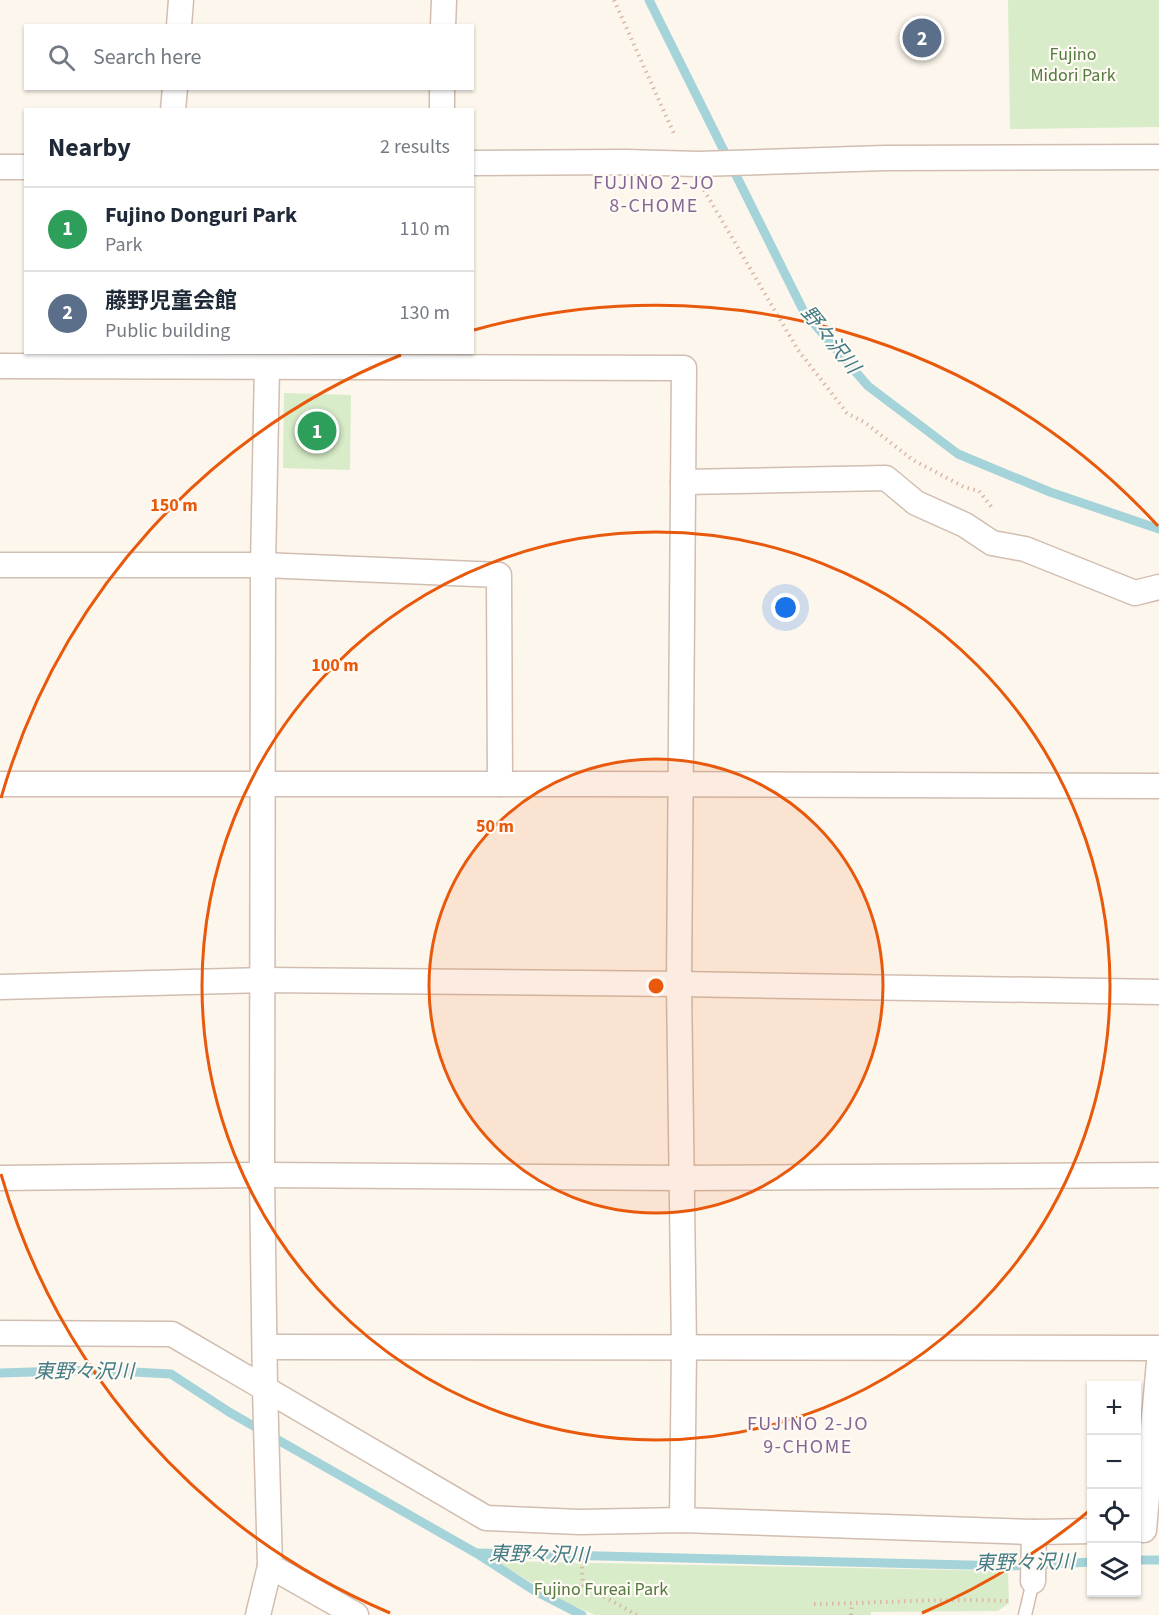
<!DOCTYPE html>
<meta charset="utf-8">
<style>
body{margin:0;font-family:"Source Sans 3","Noto Sans JP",sans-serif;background:#f2f2f3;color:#1f2937}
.controls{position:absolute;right:18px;bottom:18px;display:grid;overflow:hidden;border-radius:0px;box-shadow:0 2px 4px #0004}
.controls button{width:54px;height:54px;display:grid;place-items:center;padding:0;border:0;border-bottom:2px solid #e0e1e3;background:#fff;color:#1f2937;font:30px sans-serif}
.you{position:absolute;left:786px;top:608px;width:21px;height:21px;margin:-15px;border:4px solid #fff;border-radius:50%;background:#1a73e8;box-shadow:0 0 0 9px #1a73e833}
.badge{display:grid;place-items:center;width:39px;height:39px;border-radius:50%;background:#e76f51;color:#fff;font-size:20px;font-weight:700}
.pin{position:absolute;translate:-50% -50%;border:3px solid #fff;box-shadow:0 2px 6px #0006}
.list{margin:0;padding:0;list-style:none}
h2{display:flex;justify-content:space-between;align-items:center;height:78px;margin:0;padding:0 24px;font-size:26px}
h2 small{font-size:20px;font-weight:400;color:#747a83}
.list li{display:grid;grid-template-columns:39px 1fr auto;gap:18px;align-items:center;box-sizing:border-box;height:84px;padding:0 24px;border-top:2px solid #e0e1e3}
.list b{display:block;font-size:22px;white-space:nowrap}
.list p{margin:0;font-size:20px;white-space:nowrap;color:#747a83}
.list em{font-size:20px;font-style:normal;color:#747a83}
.icon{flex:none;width:33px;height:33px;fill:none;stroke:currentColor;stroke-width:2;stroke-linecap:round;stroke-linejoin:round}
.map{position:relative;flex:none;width:1159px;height:1615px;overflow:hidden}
.search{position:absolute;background:#fff;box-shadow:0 2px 4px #0004;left:24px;top:24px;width:450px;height:66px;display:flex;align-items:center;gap:15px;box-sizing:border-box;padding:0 21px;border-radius:0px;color:#747a83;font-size:22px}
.panel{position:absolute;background:#fff;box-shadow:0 2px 4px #0004;left:24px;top:108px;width:450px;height:246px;border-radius:0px}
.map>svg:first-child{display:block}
.green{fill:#d8ecc9}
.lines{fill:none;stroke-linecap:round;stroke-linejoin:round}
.stream{stroke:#a5d3da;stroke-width:9}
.service-casing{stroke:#d1beb0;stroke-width:15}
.minor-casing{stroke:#d1beb0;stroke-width:27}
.path{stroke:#d9b8a5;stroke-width:4;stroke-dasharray:1.5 4.5;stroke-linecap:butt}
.service{stroke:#fff;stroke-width:12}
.minor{stroke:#fff;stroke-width:24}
.ring{fill:none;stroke:#e8590c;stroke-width:3}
.labels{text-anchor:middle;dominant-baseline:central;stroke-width:4.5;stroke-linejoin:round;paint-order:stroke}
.park-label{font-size:18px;fill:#537a41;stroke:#fffaf3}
.neighbourhood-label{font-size:20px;letter-spacing:1.5px;fill:#846695;stroke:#fffaf3}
.water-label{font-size:20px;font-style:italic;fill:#437c86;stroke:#fffaf3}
.centre{fill:#e8590c;stroke:#fffaf3;stroke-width:3}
.ring-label{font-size:18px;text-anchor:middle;font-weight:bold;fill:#e8590c;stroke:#fffaf3;stroke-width:4.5;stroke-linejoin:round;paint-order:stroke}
</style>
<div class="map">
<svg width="1159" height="1615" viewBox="0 0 1159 1615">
<rect width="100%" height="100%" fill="#fdf6ec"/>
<g class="green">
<path d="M1008,0H1159V127L1010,129Z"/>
<path d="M284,393L351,395L350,470L283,468Z"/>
<path d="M496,1561L1008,1571L1009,1603L998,1611L871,1612V1615H595L559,1599Z"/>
</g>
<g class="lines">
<g class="stream">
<path d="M649,0L804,312L868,386L958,454L1050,492L1159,529"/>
<path d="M0,1373L97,1370L171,1374L229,1412L476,1553L535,1591L582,1615"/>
<path d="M479,1553L1009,1566L1092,1562"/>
<path d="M1136,1560H1159"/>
</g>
<g class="service-casing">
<path id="service" d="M1025,1615L1033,1581"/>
</g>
<g class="minor-casing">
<g id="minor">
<path d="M179,26L181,0"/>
<path d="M443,26L444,0"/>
<path d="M173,110L175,88"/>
<path d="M442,110V88"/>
<path d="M472,163L625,162L698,164L885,158L1159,157"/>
<path d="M0,167H26"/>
<path d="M0,366L684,368L679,984L684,1348L682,1520"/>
<path d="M683,482L886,478L916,503L965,525L992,543L1025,549L1135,593L1159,587"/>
<path d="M0,565H263L499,575L500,784"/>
<path d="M0,784C386,782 773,785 1159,786"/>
<path d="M0,987L264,980L679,984L1159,992"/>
<path d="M0,1178L262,1175L682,1178L1159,1175"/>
<path d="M0,1333L172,1334L486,1518L580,1522L682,1520L1034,1532L1092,1531"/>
<path d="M265,1347L1159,1348"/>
<path d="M1136,1530H1144L1159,1362"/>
<path d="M270,1566L356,1615"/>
<path d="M1033,1581L1034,1532"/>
<path d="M258,1615L270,1566L265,1389L262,1175L263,565L267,367"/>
</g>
</g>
<g class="path">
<path d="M614,0L675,136"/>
<path d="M704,190L798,350L847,413L864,422L913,460L964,487L979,491L993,509"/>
<path d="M581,1549L583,1585L637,1615"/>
<path d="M814,1604C879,1603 944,1598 1008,1601"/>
<path d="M851,1615L852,1603"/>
</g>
<use href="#service" class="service"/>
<use href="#minor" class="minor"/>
</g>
<circle cx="656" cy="986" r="227" fill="#e8590c" fill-opacity=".12"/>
<g class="ring">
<circle cx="656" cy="986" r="227"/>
<circle cx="656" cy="986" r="454"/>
<path d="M1089 1511A681 681 0 0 1 922 1613M390 1613A681 681 0 0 1 1 1174M1 798A681 681 0 0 1 401 355M474 330A681 681 0 0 1 1158 526"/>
</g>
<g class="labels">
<g class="park-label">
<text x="1073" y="54">Fujino<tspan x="1073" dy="21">Midori Park</tspan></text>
<text x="601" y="1589">Fujino Fureai Park</text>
</g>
<g class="neighbourhood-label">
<text x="654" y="183">FUJINO 2-JO<tspan x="654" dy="23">8-CHOME</tspan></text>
<text x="808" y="1424">FUJINO 2-JO<tspan x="808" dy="23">9-CHOME</tspan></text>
</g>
<g class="water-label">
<text transform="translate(830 340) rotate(51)">野々沢川</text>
<text x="84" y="1372">東野々沢川</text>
<text transform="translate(539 1555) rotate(1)">東野々沢川</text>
<text transform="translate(1025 1563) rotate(-1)">東野々沢川</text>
</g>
</g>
<circle cx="656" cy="986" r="9" class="centre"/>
<g class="ring-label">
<text x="174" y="511">150 m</text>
<text x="335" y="671">100 m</text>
<text x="495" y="832">50 m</text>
</g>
</svg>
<div class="controls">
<button>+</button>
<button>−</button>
<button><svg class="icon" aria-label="locate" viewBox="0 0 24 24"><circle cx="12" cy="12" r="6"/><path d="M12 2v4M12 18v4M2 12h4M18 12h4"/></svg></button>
<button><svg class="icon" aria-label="layers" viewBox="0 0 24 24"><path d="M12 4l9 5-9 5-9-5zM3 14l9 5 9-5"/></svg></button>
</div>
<div class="you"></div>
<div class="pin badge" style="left:317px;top:431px;background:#2e9e5b">1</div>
<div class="pin badge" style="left:922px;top:38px;background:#5c6f8a">2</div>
<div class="search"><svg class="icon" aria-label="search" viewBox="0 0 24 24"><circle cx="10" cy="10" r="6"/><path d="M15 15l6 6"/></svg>Search here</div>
<section class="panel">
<h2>Nearby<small>2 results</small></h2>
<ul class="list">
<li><span class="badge" style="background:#2e9e5b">1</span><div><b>Fujino Donguri Park</b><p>Park</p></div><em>110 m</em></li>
<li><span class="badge" style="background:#5c6f8a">2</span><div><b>藤野児童会館</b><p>Public building</p></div><em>130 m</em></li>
</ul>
</section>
</div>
